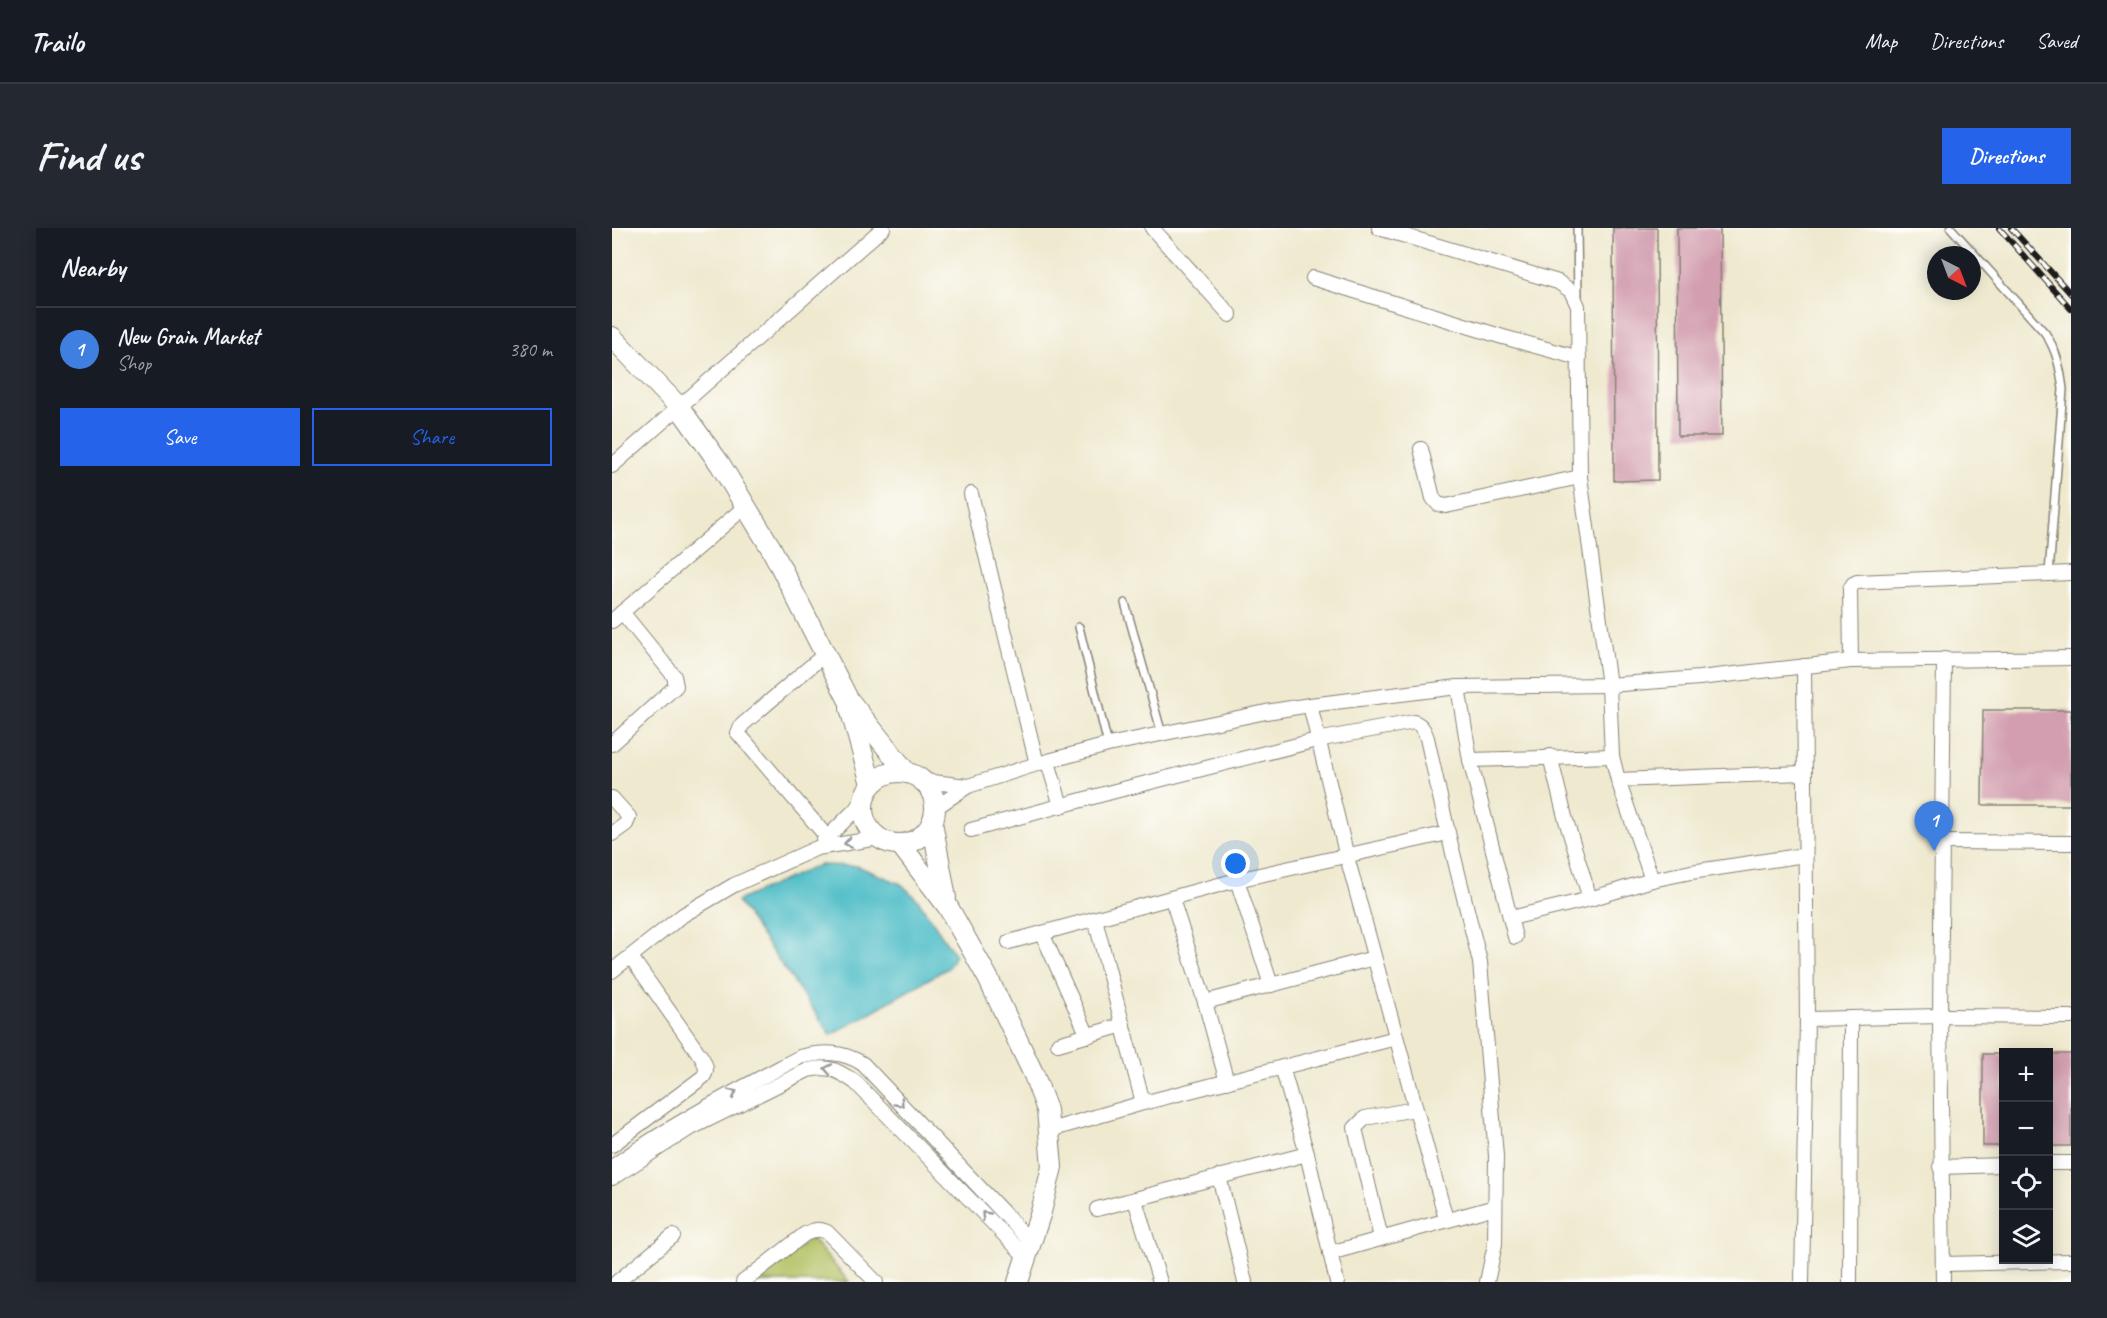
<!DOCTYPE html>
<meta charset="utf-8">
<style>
body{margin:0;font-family:Caveat,sans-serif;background:#242831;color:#f1f3f6}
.controls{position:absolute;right:18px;bottom:18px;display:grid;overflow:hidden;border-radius:0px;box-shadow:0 3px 15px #0003}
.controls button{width:54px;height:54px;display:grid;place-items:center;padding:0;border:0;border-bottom:2px solid #363941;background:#171b24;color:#f1f3f6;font:30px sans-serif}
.compass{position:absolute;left:1315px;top:18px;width:54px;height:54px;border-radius:50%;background:#171b24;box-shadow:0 3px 15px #0003;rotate:138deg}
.you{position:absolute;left:624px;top:636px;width:21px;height:21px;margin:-15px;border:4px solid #fff;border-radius:50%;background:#1a73e8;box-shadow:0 0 0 9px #1a73e833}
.badge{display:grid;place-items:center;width:39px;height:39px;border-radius:50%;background:#2563eb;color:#fff;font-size:20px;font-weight:700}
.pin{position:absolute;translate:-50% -50px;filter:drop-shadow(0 2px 3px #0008)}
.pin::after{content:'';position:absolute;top:32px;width:21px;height:18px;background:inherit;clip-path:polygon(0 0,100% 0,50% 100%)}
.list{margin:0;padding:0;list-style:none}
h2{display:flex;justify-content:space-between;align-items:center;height:78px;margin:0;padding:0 24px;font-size:26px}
h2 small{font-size:20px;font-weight:400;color:#9ea1a6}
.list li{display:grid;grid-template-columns:39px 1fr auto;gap:18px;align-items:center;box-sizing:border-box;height:84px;padding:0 24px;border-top:2px solid #363941}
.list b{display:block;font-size:22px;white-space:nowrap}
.list p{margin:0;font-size:20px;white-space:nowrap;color:#9ea1a6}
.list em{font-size:20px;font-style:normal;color:#9ea1a6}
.actions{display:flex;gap:12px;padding:18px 24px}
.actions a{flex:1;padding:14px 0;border:2px solid #2563eb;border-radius:0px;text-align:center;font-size:21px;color:#2563eb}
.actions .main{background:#2563eb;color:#fff}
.icon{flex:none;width:33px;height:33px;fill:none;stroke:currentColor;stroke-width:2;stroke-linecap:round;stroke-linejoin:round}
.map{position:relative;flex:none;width:1459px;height:1054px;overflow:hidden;border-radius:0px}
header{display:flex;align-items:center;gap:36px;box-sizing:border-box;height:84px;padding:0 30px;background:#171b24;border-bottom:2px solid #363941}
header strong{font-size:28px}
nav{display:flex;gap:33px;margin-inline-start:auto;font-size:21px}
.intro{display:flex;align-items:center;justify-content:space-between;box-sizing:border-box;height:144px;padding:0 36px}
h1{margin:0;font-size:42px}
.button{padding:15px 27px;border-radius:0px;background:#2563eb;color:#fff;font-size:21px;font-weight:700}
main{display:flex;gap:36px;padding:0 36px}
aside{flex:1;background:#171b24;border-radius:0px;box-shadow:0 3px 15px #0003}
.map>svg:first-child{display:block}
.green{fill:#b2c164;stroke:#676e40;stroke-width:1.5}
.water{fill:#50bec8;stroke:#366d72;stroke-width:1.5}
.building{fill:#d39fb0}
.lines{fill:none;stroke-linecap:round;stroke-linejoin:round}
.lane-casing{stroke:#868276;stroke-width:10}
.street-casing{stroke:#868276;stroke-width:16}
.secondary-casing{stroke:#868276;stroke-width:22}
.lane{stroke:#fff;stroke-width:7}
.street{stroke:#fff;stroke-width:14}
.secondary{stroke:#fff;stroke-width:20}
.rail-casing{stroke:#1c1c1c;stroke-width:6}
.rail{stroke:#fdfcf7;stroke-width:4;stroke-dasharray:11;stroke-linecap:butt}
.oneway{stroke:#999}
</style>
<header>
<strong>Trailo</strong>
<nav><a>Map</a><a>Directions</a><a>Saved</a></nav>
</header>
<div class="intro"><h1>Find us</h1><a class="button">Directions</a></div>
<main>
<aside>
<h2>Nearby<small></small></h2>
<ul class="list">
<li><span class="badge" style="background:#3f7fe0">1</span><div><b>New Grain Market</b><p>Shop</p></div><em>380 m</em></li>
</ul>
<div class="actions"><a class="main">Save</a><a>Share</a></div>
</aside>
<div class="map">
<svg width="1459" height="1054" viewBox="0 0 1459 1054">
<rect width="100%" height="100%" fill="#fdfcf7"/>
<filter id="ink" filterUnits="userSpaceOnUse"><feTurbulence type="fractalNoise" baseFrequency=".0167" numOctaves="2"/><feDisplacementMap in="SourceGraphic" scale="12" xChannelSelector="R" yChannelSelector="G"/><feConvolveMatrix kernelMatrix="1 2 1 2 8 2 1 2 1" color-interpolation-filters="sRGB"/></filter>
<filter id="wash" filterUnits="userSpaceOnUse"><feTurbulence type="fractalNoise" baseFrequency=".008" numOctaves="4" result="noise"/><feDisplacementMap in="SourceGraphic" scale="24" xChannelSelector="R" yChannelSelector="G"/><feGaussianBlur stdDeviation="1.35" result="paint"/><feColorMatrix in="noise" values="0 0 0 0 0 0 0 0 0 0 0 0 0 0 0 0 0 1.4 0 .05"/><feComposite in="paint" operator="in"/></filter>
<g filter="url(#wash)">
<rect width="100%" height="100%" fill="#efe9cf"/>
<path class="green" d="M199,1010L237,1054H145Z"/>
<path class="water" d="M207,637L245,638L289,656L306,672L343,727L336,740L219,807L125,673Z"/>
<g id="blocks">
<g class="building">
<path d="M1001,0H1045L1046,252L1002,253Z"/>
<path d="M1065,0H1108L1110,208H1066Z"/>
<path d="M1371,482H1459V577H1370Z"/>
<rect x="1371" y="826" width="21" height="92"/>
<rect x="1437" y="826" width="22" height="92"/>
</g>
</g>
</g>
<g filter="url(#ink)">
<use href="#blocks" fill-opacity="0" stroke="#868276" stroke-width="1.5"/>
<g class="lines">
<g class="lane-casing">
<g id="lane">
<path d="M965,0L966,69"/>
<path d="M1339,0L1433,105C1445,123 1448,139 1451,161L1437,346"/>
<path d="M513,375L550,506"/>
<path d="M467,399L496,517"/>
</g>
</g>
<g class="street-casing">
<g id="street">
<path d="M540,0L618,87"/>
<path d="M767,0L946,54L959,63L966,78L968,249L997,457L1000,528L1006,552L1040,652"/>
<path d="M701,50L891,109L967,130"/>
<path d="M809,221L821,270L826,276L834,278L968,249"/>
<path d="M0,238L271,0"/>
<path d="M359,266L425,536"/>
<path d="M0,393L134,278"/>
<path d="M213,426L130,497L126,505L215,609"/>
<path d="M1239,433L1238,361L1241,356L1245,354L1459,345"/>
<path d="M846,459L858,532L903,709"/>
<path d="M698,477L735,629L834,991"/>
<path d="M0,516L64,458L62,448L10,384"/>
<path d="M938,528L953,589L978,671"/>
<path d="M858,532L1000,528"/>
<path d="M436,534L449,578"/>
<path d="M1006,552L1191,545"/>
<path d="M312,553L356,558"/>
<path d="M0,570L17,589L14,596L0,606"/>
<path d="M323,580L356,558L425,536L496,517L654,484L698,477L846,459L997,457L1087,450L1239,433L1459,430"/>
<path d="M359,602L503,563L705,512L802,494C810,497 812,502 815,510L836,605L868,734L884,928L883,1016L875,1054"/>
<path d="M211,614L251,574"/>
<path d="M1331,614L1459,615"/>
<path d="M625,652L659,757"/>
<path d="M560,671L593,774L615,854"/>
<path d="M899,690L978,671L1040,652L1079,644L1193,627"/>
<path d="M483,691L531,875"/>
<path d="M430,705L476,808"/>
<path d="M397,714L625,652L836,605"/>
<path d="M0,743L71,687L122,657L205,620L267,610"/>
<path d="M593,774L762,730"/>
<path d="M1195,791L1328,788L1459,789"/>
<path d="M446,816L511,797"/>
<path d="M670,839L695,926L725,1054"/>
<path d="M438,902L531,875L784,810"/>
<path d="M0,917L91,849C96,842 94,838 90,830L19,729"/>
<path d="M1436,935H1459"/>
<path d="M0,939C59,896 124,863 188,829C211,823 231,823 251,836L418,1013"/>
<path d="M1328,939L1392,937"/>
<path d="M607,948L633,1054"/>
<path d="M0,950L75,902L196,842C217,837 225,842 243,854L414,1029"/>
<path d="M523,972L548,1054"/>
<path d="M485,981L695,926"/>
<path d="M769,1010L743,900L753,890L803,881"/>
<path d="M718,1025L883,979"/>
<path d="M1332,1036L1459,1033"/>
<path d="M5,1054L61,1008"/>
<path d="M131,1054L193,1006C202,1002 206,1000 215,1004L264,1054"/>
<path d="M1190,1054L1195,791L1192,438"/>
<path d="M1238,1054L1239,790"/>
<path d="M1331,1054L1328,788L1332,431"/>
</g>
</g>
<g class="secondary-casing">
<g id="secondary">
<path d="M0,109L67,179L108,236L159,320L236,471L294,544"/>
<path d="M238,480L259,556"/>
<circle cx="287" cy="580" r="36"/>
<path d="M320,594L334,670"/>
<path d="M288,616L336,679L376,750L422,847L435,882L440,939L429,984L406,1054"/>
</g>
</g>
<use href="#lane" class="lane"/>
<use href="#street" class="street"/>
<use href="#secondary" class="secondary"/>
<g class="rail-casing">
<g id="rail">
<path d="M1387,0L1459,81"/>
<path d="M1399,0L1459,66"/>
</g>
</g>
<use href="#rail" class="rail"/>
</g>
<defs><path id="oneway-chevron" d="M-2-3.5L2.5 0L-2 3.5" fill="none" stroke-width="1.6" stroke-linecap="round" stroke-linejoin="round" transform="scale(1.5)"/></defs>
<g class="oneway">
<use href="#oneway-chevron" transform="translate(236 615) rotate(171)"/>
<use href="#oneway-chevron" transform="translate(216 841) rotate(-169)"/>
<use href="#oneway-chevron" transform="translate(121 865) rotate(-28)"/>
<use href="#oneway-chevron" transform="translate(288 875) rotate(47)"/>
<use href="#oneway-chevron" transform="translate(373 987) rotate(-134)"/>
</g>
</g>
</svg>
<div class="controls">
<button>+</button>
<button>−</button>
<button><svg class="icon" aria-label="locate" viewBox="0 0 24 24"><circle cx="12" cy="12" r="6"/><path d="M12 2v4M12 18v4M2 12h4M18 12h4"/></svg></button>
<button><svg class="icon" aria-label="layers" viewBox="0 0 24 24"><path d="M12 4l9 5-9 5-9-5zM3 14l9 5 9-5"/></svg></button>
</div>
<svg class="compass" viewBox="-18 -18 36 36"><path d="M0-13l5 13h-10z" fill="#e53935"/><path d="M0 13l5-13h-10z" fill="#9ea1a6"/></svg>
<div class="you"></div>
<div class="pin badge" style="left:1322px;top:623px;background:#3f7fe0">1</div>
</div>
</main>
